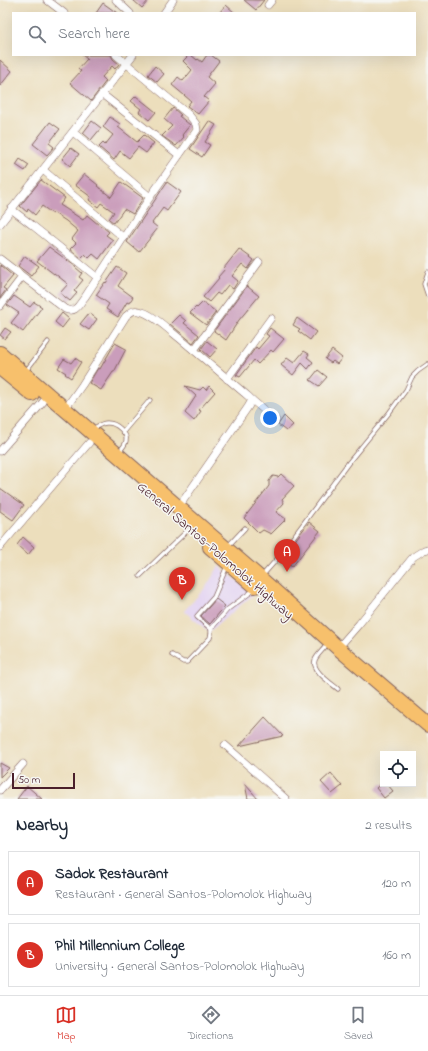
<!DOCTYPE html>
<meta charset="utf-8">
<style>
body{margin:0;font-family:"Indie Flower",sans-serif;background:#f6f6f7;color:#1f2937}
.controls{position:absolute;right:12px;bottom:12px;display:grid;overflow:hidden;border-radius:0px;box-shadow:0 4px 16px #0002}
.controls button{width:36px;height:36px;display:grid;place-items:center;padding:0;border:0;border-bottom:1px solid #e0e1e3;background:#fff;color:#1f2937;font:20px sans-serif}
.scale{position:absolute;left:12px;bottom:10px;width:63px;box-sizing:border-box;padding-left:4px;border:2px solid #4a1f2b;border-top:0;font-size:11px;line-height:14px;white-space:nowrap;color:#4a1f2b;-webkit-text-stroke:3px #f6f6f2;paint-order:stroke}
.you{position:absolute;left:270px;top:418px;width:14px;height:14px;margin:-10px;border:3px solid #fff;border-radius:50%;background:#1a73e8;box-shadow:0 0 0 6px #1a73e833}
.badge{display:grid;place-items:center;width:26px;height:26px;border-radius:50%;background:#d93025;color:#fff;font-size:13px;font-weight:700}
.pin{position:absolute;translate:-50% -33px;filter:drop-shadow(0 1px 2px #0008)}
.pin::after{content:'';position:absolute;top:21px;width:14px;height:12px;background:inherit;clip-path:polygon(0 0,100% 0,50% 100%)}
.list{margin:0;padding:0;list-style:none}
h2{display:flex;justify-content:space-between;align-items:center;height:52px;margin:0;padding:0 16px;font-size:17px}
h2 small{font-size:13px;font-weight:400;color:#747a83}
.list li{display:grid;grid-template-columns:26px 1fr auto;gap:12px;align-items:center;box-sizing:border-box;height:64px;margin:0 8px 8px;padding:0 8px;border:1px solid #e0e1e3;border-radius:0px}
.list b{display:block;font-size:15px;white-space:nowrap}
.list p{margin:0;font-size:13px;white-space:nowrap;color:#747a83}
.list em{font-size:13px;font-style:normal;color:#747a83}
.icon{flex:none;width:22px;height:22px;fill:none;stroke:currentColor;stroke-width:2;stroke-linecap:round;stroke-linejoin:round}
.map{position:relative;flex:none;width:428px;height:799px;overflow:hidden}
.search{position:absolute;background:#fff;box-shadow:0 4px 16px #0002;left:12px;right:12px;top:12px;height:44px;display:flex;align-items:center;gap:10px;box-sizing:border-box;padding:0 14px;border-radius:0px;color:#747a83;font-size:15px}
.sheet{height:196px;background:#fff}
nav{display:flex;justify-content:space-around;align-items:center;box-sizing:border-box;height:56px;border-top:1px solid #e0e1e3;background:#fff;font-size:11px;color:#747a83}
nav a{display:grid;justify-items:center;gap:2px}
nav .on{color:#d93025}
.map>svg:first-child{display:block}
.built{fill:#e3d3f2}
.building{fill:#ca9dbb}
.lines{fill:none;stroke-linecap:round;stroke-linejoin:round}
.lane-casing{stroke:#83625e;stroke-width:5}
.street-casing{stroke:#83625e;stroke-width:8}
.highway-casing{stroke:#83625e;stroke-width:16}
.lane{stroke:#fff;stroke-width:3.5}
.street{stroke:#fff;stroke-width:7}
.highway{stroke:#f7c06c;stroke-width:14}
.labels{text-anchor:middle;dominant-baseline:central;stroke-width:3;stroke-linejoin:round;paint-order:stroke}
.street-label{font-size:14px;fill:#4a1f2b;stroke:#f6f6f2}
</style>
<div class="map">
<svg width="428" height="799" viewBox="0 0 428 799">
<rect width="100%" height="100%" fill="#f6f6f2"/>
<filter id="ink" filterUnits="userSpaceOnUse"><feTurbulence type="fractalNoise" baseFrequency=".025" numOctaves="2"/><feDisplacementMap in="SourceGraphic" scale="8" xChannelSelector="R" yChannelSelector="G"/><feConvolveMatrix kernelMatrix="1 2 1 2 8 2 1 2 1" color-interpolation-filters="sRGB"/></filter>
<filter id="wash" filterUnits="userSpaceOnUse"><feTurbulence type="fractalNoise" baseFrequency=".012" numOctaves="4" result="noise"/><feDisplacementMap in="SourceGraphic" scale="16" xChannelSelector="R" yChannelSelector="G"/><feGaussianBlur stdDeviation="0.9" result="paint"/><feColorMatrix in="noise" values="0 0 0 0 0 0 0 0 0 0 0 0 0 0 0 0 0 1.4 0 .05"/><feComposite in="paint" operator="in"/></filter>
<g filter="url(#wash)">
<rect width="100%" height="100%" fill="#ecdebc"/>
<path class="built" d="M219,566L254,594L209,632L184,611L206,587Z"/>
<g id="blocks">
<g class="building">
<path d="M133,0H149L142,8Z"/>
<path d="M244,0H264L256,10Z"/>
<path d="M103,3L117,13H96Z"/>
<path d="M226,5L235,13H219Z"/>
<path d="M82,55H111L113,59L119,64L115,69L112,66L102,77L106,81L91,101L70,83L81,71L78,69L87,59Z"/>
<path d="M189,55H191L197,60L198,59L202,62L207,55H211L219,61L207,77L215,84L204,97L209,101L198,114L187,106L191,101L172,85L178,77L183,81L192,70L183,61Z"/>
<path d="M0,60L12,71L0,86Z"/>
<path d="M155,66L164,74L157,82L148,75Z"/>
<path d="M136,96L156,112L149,120L139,112L141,109L131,101Z"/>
<path d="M173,108L181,115L179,116L190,125L182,135L184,137L176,146L162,136L172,126L164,119Z"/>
<path d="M110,117L120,124L118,127L137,142L144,135L154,143L146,153L138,147L129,158L120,151L114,160L99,147L103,143L105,145L113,135L103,127Z"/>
<path d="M92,121L101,128L91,140L83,133Z"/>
<path d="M209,121L216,125L205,142L210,145L202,157L190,149Z"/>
<path d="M50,122L60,129L49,143L54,147L47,155L33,144Z"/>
<path d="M71,148L79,154L70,166L62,159Z"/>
<path d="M20,159L29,165L25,171L16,165Z"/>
<path d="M84,174L98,185L97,186L111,197L121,182L143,198L133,214L124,209L114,223L109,219L114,212L101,203L98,207L89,200L91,197L75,185Z"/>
<path d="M41,180L65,198L60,205L83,220L87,215L99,225L103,227L109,232L106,235L113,240L99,259L93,254L89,258L85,254L81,258L70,249L76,243L72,239L78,231L66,221L54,213L53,214L42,206L35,215L28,209L27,212L20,206Z"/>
<path d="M167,182L181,192L167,211L163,208L152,223L158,228L139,252L127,242Z"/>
<path d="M49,247L75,266V267L82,273L79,277L83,280L74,291L77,293L70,301L60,293L68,284L54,273V274L37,261Z"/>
<path d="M239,249L254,260L248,269L242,264L232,276L238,281L233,289L228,285L220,295L217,293L209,302L203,297L219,278L218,277L225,269L224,268Z"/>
<path d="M25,256L39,266L31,276L18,266Z"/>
<path d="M0,265L13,276L3,288L6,290L0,298Z"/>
<path d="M117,267L126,273L118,286L133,297L129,303L127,302L118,317L106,309L109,304L96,295L105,282L106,283Z"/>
<path d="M247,286L259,296L239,320L226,340L214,331Z"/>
<path d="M14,296L30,307L34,302L42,307L23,332L11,323L19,313L7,305Z"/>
<path d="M203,302L216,312L206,325L190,313L196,307L197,308Z"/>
<path d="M62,313L69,319L62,328L55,322Z"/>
<path d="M89,313L97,319L89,330L80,324Z"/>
<path d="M179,315L186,321L184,323L199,335L193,343L170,324Z"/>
<path d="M297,318L316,332L310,340L298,331L300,329L293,325Z"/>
<path d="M5,328L11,332L5,339L0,335Z"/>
<path d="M270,328L284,339L273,352L271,350L258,364L254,360L240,377L236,375L256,347L258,349L269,336L266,334Z"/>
<path d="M207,341L217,349L210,357L201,349Z"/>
<path d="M115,343L126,349L114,372H113L101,390L89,383L98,368L100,369Z"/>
<path d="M332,350L342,358L337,364L333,361L331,363L325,359Z"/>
<path d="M304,351L309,354L307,357L313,362L308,369L302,363L293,375L281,365L287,358L294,363Z"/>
<path d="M75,358L81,362L71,378L65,374L66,373L58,368L64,359L71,363Z"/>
<path d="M318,370L327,377L319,386L310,380Z"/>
<path d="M185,386L200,390L203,387L206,390L209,386L215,392L199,410L201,411L194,421L185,413L196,396Z"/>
<path d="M284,416L293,425L286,431L278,425Z"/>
<path d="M281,474L294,486L282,499L284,503L276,512L286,519L271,534L263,530L259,533L244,518L269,486V481L273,476L278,477Z"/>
<path d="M0,488L24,505L13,520L0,511Z"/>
<path d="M309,522L320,531L292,567L281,559Z"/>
<path d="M23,537L34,547L28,555L17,545Z"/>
<path d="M216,599L225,606L210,624L201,616Z"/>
<path d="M265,717L283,736L239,746Z"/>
<path d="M0,763L9,768L0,777Z"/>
<path d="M331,773L342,786L332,794L321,782Z"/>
<path d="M245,784L258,799H248Z"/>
<path d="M381,784H387L393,791L384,798L376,788Z"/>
<path d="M27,786L42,799H17Z"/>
</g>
</g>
</g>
<g filter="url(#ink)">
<use href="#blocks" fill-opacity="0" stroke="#83625e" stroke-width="1"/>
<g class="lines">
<g class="lane-casing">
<g id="lane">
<path d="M428,272L424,284L428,296"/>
<path d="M25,372L48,342"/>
<path d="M93,429C98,426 102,422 108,423C116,423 128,433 126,441C125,446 121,449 119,452"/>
<path d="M123,432L150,400"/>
<path d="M228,546L245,528"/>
<path d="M140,576L189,529"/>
<path d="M262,576L277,559L349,462L389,413L406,390L412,377L418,371L428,364"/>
<path d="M211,629L197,617V616L214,597L227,566"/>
<path d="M325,647C322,651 317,655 315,660C311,670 331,683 338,689"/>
<path d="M172,655L183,662H187L210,638L211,633V629L228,609L254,590"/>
</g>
</g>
<g class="street-casing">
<g id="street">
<path d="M47,0L64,13"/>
<path d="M116,0L130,13"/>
<path d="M268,5L272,0"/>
<path d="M164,13L173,0"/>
<path d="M102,94L179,155"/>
<path d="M73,132L150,197"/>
<path d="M43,170L124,238"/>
<path d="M11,209L32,225L98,278"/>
<path d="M0,224L133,55"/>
<path d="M0,259L65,309C76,314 79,304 85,297L150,197L197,130L196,124L189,115L116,55"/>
<path d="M0,306L22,277"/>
<path d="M194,350L259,262"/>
<path d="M227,379L271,318"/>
<path d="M252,400L276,420"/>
<path d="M65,409L82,385L126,316C130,313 133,309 139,311C151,313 164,326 173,333C199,354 224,376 249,397L252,400L248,407L178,508"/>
<path d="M0,451L43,402"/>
<path d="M0,547L89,443"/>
<path d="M338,648L359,624L413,557L424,550L428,549"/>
<path d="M225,745L286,799"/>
<path d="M0,790L23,764"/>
</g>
</g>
<g class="highway-casing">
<g id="highway">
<path d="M0,353L260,578L338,648L428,725"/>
<path d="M0,368L32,394"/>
<path d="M210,547L255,586"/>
</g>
</g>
<use href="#lane" class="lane"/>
<use href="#street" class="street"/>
<use href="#highway" class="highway"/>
</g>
</g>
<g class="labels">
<g class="street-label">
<text transform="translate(215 551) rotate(41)">General Santos-Polomolok Highway</text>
</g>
</g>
</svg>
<div class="controls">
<button><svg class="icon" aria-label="locate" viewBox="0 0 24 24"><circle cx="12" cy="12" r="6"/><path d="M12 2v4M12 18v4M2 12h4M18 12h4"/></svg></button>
</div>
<div class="scale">50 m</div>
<div class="you"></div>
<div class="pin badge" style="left:287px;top:572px">A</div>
<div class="pin badge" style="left:182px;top:600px">B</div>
<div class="search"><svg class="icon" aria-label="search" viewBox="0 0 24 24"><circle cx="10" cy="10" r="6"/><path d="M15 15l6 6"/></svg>Search here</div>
</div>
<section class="sheet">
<h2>Nearby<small>2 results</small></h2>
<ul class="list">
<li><span class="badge">A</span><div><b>Sadok Restaurant</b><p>Restaurant · General Santos-Polomolok Highway</p></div><em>120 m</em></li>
<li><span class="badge">B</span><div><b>Phil Millennium College</b><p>University · General Santos-Polomolok Highway</p></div><em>160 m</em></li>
</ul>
</section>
<nav>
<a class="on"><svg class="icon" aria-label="map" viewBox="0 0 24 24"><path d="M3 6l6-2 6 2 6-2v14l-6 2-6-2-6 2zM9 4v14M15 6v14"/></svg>Map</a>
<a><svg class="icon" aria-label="directions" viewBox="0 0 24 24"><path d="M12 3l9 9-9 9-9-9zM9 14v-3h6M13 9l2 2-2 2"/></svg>Directions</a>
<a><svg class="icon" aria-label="saved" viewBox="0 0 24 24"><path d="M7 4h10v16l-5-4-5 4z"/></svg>Saved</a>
</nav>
